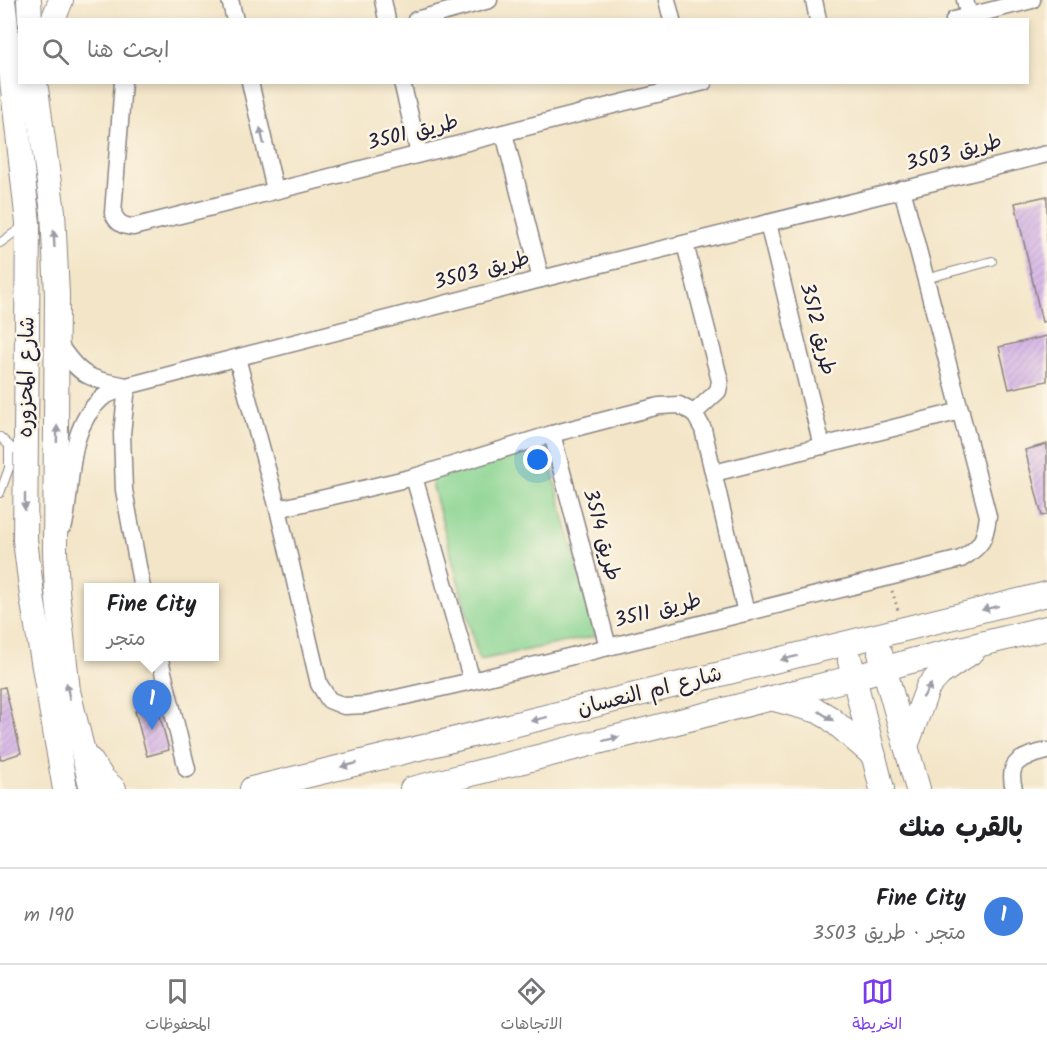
<!DOCTYPE html>
<html lang="ar">
<meta charset="utf-8">
<style>
body{margin:0;font-family:Kalam,"Playpen Sans Arabic",sans-serif;background:#f6f6f6;color:#202124;direction:rtl}
.you{position:absolute;left:538px;top:460px;width:21px;height:21px;margin:-15px;border:4px solid #fff;border-radius:50%;background:#1a73e8;box-shadow:0 0 0 9px #1a73e833}
.badge{display:grid;place-items:center;width:39px;height:39px;border-radius:50%;background:#7c3aed;color:#fff;font-size:20px;font-weight:700}
.pin{position:absolute;translate:-50% -50px;filter:drop-shadow(0 2px 3px #0008)}
.pin::after{content:'';position:absolute;top:32px;width:21px;height:18px;background:inherit;clip-path:polygon(0 0,100% 0,50% 100%)}
.popup{position:absolute;left:84px;top:583px;width:135px;height:78px;box-sizing:border-box;display:grid;place-content:center;border-radius:0px;background:#fff;filter:drop-shadow(0 2px 4px #0005);font-size:20px;white-space:nowrap;color:#757577}
.popup b{font-size:22px;color:#202124}
.popup::after{content:'';position:absolute;left:50%;top:100%;margin-left:-12px;border:12px solid transparent;border-top-color:#fff}
.list{margin:0;padding:0;list-style:none}
h2{display:flex;justify-content:space-between;align-items:center;height:78px;margin:0;padding:0 24px;font-size:26px}
h2 small{font-size:20px;font-weight:400;color:#757577}
.list li{display:grid;grid-template-columns:39px 1fr auto;gap:18px;align-items:center;box-sizing:border-box;height:96px;padding:0 24px;border-top:2px solid #e0e0e0}
.list b{display:block;font-size:22px;white-space:nowrap}
.list p{margin:0;font-size:20px;white-space:nowrap;color:#757577}
.list em{font-size:20px;font-style:normal;color:#757577}
.icon{flex:none;width:33px;height:33px;fill:none;stroke:currentColor;stroke-width:2;stroke-linecap:round;stroke-linejoin:round}
.map{position:relative;flex:none;width:1047px;height:789px;overflow:hidden;direction:ltr}
.search{position:absolute;background:#fff;box-shadow:0 3px 9px #0003;left:18px;right:18px;top:18px;height:66px;display:flex;align-items:center;gap:15px;box-sizing:border-box;padding:0 21px;border-radius:0px;color:#757577;font-size:22px}
.sheet{height:174px;background:#fff}
nav{display:flex;justify-content:space-around;align-items:center;box-sizing:border-box;height:84px;border-top:2px solid #e0e0e0;background:#fff;font-size:16px;color:#757577}
nav a{display:grid;justify-items:center;gap:3px}
nav .on{color:#7c3aed}
.map>svg:first-child{display:block}
.green{fill:#89d492;stroke:#567b66;stroke-width:1.5}
.building{fill:url(#building-hatch)}
.lines{fill:none;stroke-linecap:round;stroke-linejoin:round}
.lane-casing{stroke:#8a8482;stroke-width:10}
.street-casing{stroke:#8a8482;stroke-width:19}
.secondary-casing{stroke:#8a8482;stroke-width:26}
.path{stroke:#8a8482;stroke-width:3;stroke-dasharray:1.5 4.5;stroke-linecap:butt}
.lane{stroke:#fff;stroke-width:8}
.street{stroke:#fff;stroke-width:16}
.secondary{stroke:#fff;stroke-width:24}
.oneway{fill:#9c9ca7}
.labels{text-anchor:middle;dominant-baseline:central;stroke-width:5;stroke-linejoin:round;paint-order:stroke}
.street-label{font-size:21px;fill:#22223b;stroke:#fcf5e5}
</style>
<div class="map">
<svg width="1047" height="789" viewBox="0 0 1047 789">
<defs>
<pattern id="building-hatch" width="6" height="6" patternUnits="userSpaceOnUse" patternTransform="scale(1.5)"><rect width="6" height="6" fill="#cca5e7"/><path d="M-1 1l2-2M0 6l6-6M5 7l2-2" fill="none" stroke="#a586bc"/></pattern>
</defs>
<rect width="100%" height="100%" fill="#fcf5e5"/>
<filter id="ink" filterUnits="userSpaceOnUse"><feTurbulence type="fractalNoise" baseFrequency=".0167" numOctaves="2"/><feDisplacementMap in="SourceGraphic" scale="12" xChannelSelector="R" yChannelSelector="G"/><feConvolveMatrix kernelMatrix="1 2 1 2 8 2 1 2 1" color-interpolation-filters="sRGB"/></filter>
<filter id="wash" filterUnits="userSpaceOnUse"><feTurbulence type="fractalNoise" baseFrequency=".008" numOctaves="4" result="noise"/><feDisplacementMap in="SourceGraphic" scale="24" xChannelSelector="R" yChannelSelector="G"/><feGaussianBlur stdDeviation="1.35" result="paint"/><feColorMatrix in="noise" values="0 0 0 0 0 0 0 0 0 0 0 0 0 0 0 0 0 1.4 0 .05"/><feComposite in="paint" operator="in"/></filter>
<g filter="url(#wash)">
<rect width="100%" height="100%" fill="#f3e5c8"/>
<path class="green" d="M544,441L596,636L479,660L429,472Z"/>
<g id="blocks">
<g class="building">
<path d="M1047,196V321L1042,322L1015,203Z"/>
<path d="M1047,336V381L1009,389L999,347Z"/>
<path d="M1047,444V515L1042,516L1025,450Z"/>
<path d="M5,687L21,753L0,760V688Z"/>
<path d="M157,705L169,750L147,756L135,711Z"/>
</g>
</g>
</g>
<g filter="url(#ink)">
<use href="#blocks" fill-opacity="0" stroke="#8a8482" stroke-width="1.5"/>
<g class="lines">
<g class="lane-casing">
<g id="lane">
<path d="M0,243L25,225"/>
<path d="M925,279L992,261"/>
<path d="M0,437L13,449"/>
<path d="M0,493L9,468V446"/>
</g>
</g>
<g class="street-casing">
<g id="street">
<path d="M230,0L235,20"/>
<path d="M383,0L387,20"/>
<path d="M667,0L672,20"/>
<path d="M814,0L818,20"/>
<path d="M965,0L969,16"/>
<path d="M416,20L489,0"/>
<path d="M954,20L1032,0"/>
<path d="M123,82L113,213C117,223 122,226 133,227L704,82"/>
<path d="M250,82L275,190"/>
<path d="M402,82L419,154"/>
<path d="M504,133L541,279"/>
<path d="M768,223L822,446"/>
<path d="M685,244L720,381L718,391L694,413"/>
<path d="M58,343C80,377 89,379 127,386"/>
<path d="M237,358L278,509L319,684L329,700L344,706L366,705L472,681L961,559C982,546 985,540 988,516L902,189"/>
<path d="M127,386L122,434L124,490L142,588"/>
<path d="M552,434L608,647"/>
<path d="M714,473L961,411"/>
<path d="M414,477L472,681"/>
<path d="M278,509L414,477L552,434L659,406L679,405L694,413L703,429L746,613"/>
<path d="M64,525C73,483 66,429 102,398C109,393 120,390 127,386L541,279L1047,154"/>
<path d="M159,656L187,769"/>
<path d="M1014,789C1006,760 1023,757 1047,751"/>
</g>
</g>
<g class="secondary-casing">
<g id="secondary">
<path d="M3,0L28,223L25,540L33,603L65,789"/>
<path d="M29,0L30,20"/>
<path d="M53,20L61,0"/>
<path d="M35,82L53,212L57,295L55,551L57,591L68,691L92,789"/>
<path d="M880,653L918,789"/>
<path d="M850,661L882,789"/>
<path d="M774,699L818,711L830,718L874,756"/>
<path d="M906,746L928,687L940,674L973,651"/>
<path d="M90,760L103,779L114,789"/>
<path d="M252,789L1047,594"/>
<path d="M412,789L855,677L911,661L1047,628"/>
</g>
</g>
<path class="path" d="M892,591L898,610"/>
<use href="#lane" class="lane"/>
<use href="#street" class="street"/>
<use href="#secondary" class="secondary"/>
</g>
<defs><path id="oneway-solid" d="M-6-.8H1V-3.2L6.5 0L1 3.2V.8H-6Z" transform="scale(1.5)"/></defs>
<g class="oneway">
<use href="#oneway-solid" transform="translate(262 136) rotate(-103)"/>
<use href="#oneway-solid" transform="translate(54 239) rotate(-93)"/>
<use href="#oneway-solid" transform="translate(57 434) rotate(-89)"/>
<use href="#oneway-solid" transform="translate(25 502) rotate(90)"/>
<use href="#oneway-solid" transform="translate(990 608) rotate(166)"/>
<use href="#oneway-solid" transform="translate(789 658) rotate(166)"/>
<use href="#oneway-solid" transform="translate(68 691) rotate(-100)"/>
<use href="#oneway-solid" transform="translate(927 691) rotate(-59)"/>
<use href="#oneway-solid" transform="translate(826 716) rotate(33)"/>
<use href="#oneway-solid" transform="translate(539 719) rotate(166)"/>
<use href="#oneway-solid" transform="translate(611 739) rotate(-14)"/>
<use href="#oneway-solid" transform="translate(349 765) rotate(166)"/>
</g>
</g>
<g class="labels">
<g class="street-label">
<text transform="translate(413 133) rotate(-14)">طريق 3501</text>
<text transform="translate(954 153) rotate(-14)">طريق 3503</text>
<text transform="translate(482 271) rotate(-15)">طريق 3503</text>
<text transform="translate(817 329) rotate(76)">طريق 3512</text>
<text transform="translate(27 377) rotate(-89)">شارع المحزوره</text>
<text transform="translate(601 535) rotate(75)">طريق 3514</text>
<text transform="translate(658 611) rotate(-14)">طريق 3511</text>
<text transform="translate(650 692) rotate(-14)">شارع ام النعسان</text>
</g>
</g>
</svg>
<div class="you"></div>
<div class="pin badge" style="left:152px;top:730px;background:#3f7fe0">1</div>
<div class="popup"><b>Fine City</b>متجر</div>
<div class="search"><svg class="icon" aria-label="search" viewBox="0 0 24 24"><circle cx="10" cy="10" r="6"/><path d="M15 15l6 6"/></svg>ابحث هنا</div>
</div>
<section class="sheet">
<h2>بالقرب منك<small></small></h2>
<ul class="list">
<li><span class="badge" style="background:#3f7fe0">1</span><div><b>Fine City</b><p>متجر · طريق 3503</p></div><em>190 m</em></li>
</ul>
</section>
<nav>
<a class="on"><svg class="icon" aria-label="map" viewBox="0 0 24 24"><path d="M3 6l6-2 6 2 6-2v14l-6 2-6-2-6 2zM9 4v14M15 6v14"/></svg>الخريطة</a>
<a><svg class="icon" aria-label="directions" viewBox="0 0 24 24"><path d="M12 3l9 9-9 9-9-9zM9 14v-3h6M13 9l2 2-2 2"/></svg>الاتجاهات</a>
<a><svg class="icon" aria-label="saved" viewBox="0 0 24 24"><path d="M7 4h10v16l-5-4-5 4z"/></svg>المحفوظات</a>
</nav>
